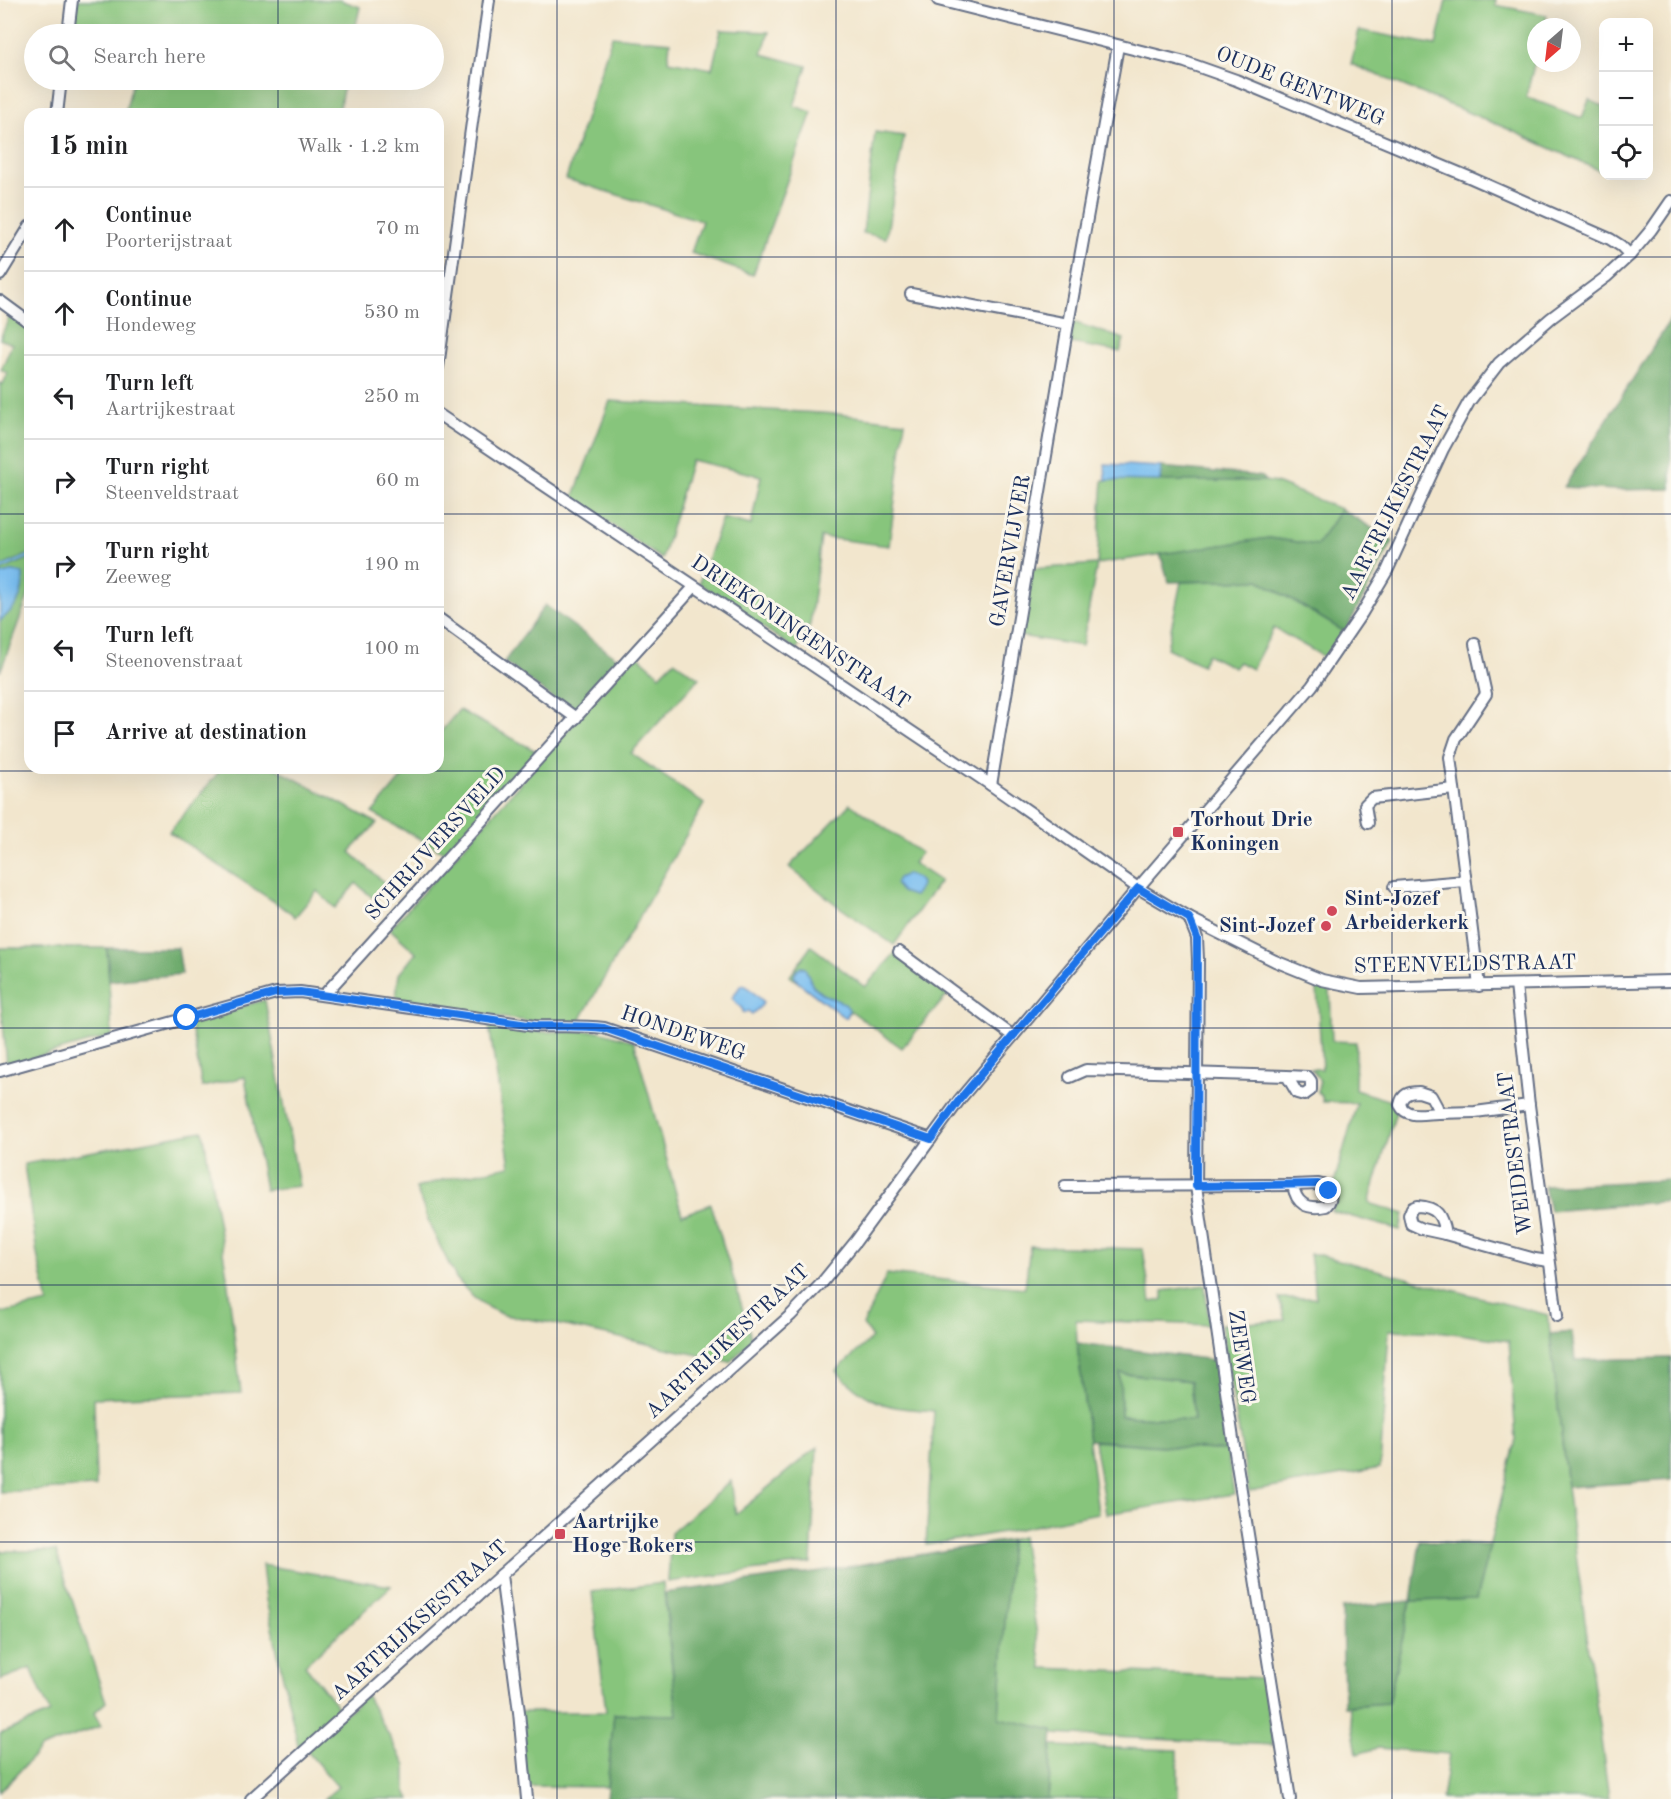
<!DOCTYPE html>
<meta charset="utf-8">
<style>
body{margin:0;font-family:"Old Standard TT",serif;background:#f2f2f2;color:#202124}
.controls{position:absolute;right:18px;top:18px;display:grid;overflow:hidden;border-radius:12px;box-shadow:0 6px 24px #0002}
.controls button{width:54px;height:54px;display:grid;place-items:center;padding:0;border:0;border-bottom:2px solid #e0e0e0;background:#fff;color:#202124;font:30px sans-serif}
.compass{position:absolute;left:1527px;top:18px;width:54px;height:54px;border-radius:50%;background:#fff;box-shadow:0 6px 24px #0002;rotate:208deg}
.stop{position:absolute;width:18px;height:18px;margin:-14px;border:4px solid #1a73e8;border-radius:50%;background:#fff}
.stop.end{background:#1a73e8;border-color:#fff;box-shadow:0 2px 6px #0008}
.list{margin:0;padding:0;list-style:none}
h2{display:flex;justify-content:space-between;align-items:center;height:78px;margin:0;padding:0 24px;font-size:26px}
h2 small{font-size:20px;font-weight:400;color:#757577}
.list li{display:grid;grid-template-columns:39px 1fr auto;gap:18px;align-items:center;box-sizing:border-box;height:84px;padding:0 24px;border-top:2px solid #e0e0e0}
.list b{display:block;font-size:22px;white-space:nowrap}
.list p{margin:0;font-size:20px;white-space:nowrap;color:#757577}
.list em{font-size:20px;font-style:normal;color:#757577}
.icon{flex:none;width:33px;height:33px;fill:none;stroke:currentColor;stroke-width:2;stroke-linecap:round;stroke-linejoin:round}
.map{position:relative;flex:none;width:1671px;height:1799px;overflow:hidden}
.search{position:absolute;background:#fff;box-shadow:0 6px 24px #0002;left:24px;top:24px;width:420px;height:66px;display:flex;align-items:center;gap:15px;box-sizing:border-box;padding:0 21px;border-radius:33px;color:#757577;font-size:22px}
.panel{position:absolute;background:#fff;box-shadow:0 6px 24px #0002;left:24px;top:108px;width:420px;height:666px;border-radius:18px}
.map>svg:first-child{display:block}
.green{fill:#87c57c;stroke:#517a6d;stroke-width:1.5}
.forest{fill:#6daa6c;stroke:#446c65;stroke-width:1.5;fill-rule:evenodd}
.water{fill:#79bef0;stroke:#4a76a7;stroke-width:1.5}
.lines{fill:none;stroke-linecap:round;stroke-linejoin:round}
.stream{stroke:#79bef0;stroke-width:2}
.minor-casing{stroke:#666f85;stroke-width:14}
.minor{stroke:#fff;stroke-width:10}
.route{stroke:#1a73e8;stroke-width:8}
.grid{fill:none;stroke:#1b2f5e;stroke-width:1.5;stroke-opacity:0.55}
.poi-dot{fill:#d1495b;stroke:#fbf7ec;stroke-width:2}
.labels{text-anchor:middle;dominant-baseline:central;stroke-width:6;stroke-linejoin:round;paint-order:stroke}
.street-label{font-size:21px;fill:#1b2f5e;stroke:#fbf7ec}
.poi-label{font-size:21px;font-weight:bold;fill:#1b2f5e;stroke:#fbf7ec;text-anchor:start}
</style>
<div class="map">
<svg width="1671" height="1799" viewBox="0 0 1671 1799">
<rect width="100%" height="100%" fill="#fbf7ec"/>
<filter id="ink" filterUnits="userSpaceOnUse"><feTurbulence type="fractalNoise" baseFrequency=".0167" numOctaves="2"/><feDisplacementMap in="SourceGraphic" scale="12" xChannelSelector="R" yChannelSelector="G"/><feConvolveMatrix kernelMatrix="1 2 1 2 8 2 1 2 1" color-interpolation-filters="sRGB"/></filter>
<filter id="wash" filterUnits="userSpaceOnUse"><feTurbulence type="fractalNoise" baseFrequency=".008" numOctaves="4" result="noise"/><feDisplacementMap in="SourceGraphic" scale="24" xChannelSelector="R" yChannelSelector="G"/><feGaussianBlur stdDeviation="1.35" result="paint"/><feColorMatrix in="noise" values="0 0 0 0 0 0 0 0 0 0 0 0 0 0 0 0 0 1.4 0 .05"/><feComposite in="paint" operator="in"/></filter>
<g filter="url(#wash)">
<rect width="100%" height="100%" fill="#f2e6cd"/>
<g class="green">
<path d="M77,0H340L360,7L354,34H84L73,31Z"/>
<path d="M1446,0H1496L1495,5L1547,15L1544,27H1536V57L1526,97L1582,118L1589,100L1603,106V172L1508,129L1351,64L1359,30L1436,45Z"/>
<path d="M721,30L769,32L762,54L807,66L794,106L812,112L753,275L691,253L702,221L566,179L612,36L670,42L668,61L712,69Z"/>
<path d="M133,80H345L338,114H125Z"/>
<path d="M875,132L904,136L886,238L863,233Z"/>
<path d="M11,313L30,327V554L0,567V383L3,384L8,373L1,370L12,344L0,339Z"/>
<path d="M1073,322L1124,339L1120,352L1070,343Z"/>
<path d="M610,401L837,414L905,422L889,546L821,537L810,625L796,650L699,583L722,518L751,525L761,476L691,460L662,559L573,498Z"/>
<path d="M1103,480L1265,481L1276,483L1341,509L1317,545L1269,538L1097,564L1082,646L1019,636L1032,569L1097,564Z"/>
<path d="M30,558V591L0,672V571Z"/>
<path d="M1259,580L1345,632L1326,658L1274,628L1252,669L1239,662L1234,668L1207,654L1202,665L1167,648L1181,582Z"/>
<path d="M636,654L660,675L674,661L699,678L631,753L704,804L579,1022L550,1024L395,1004L399,974L416,953L390,929Z"/>
<path d="M459,710L540,753L446,853L372,813L410,768H438V735Z"/>
<path d="M222,768H275L377,823L350,852L388,886L375,900L356,883L335,908L317,891L295,917L291,913L169,832Z"/>
<path d="M850,804L921,853L913,863L940,881L894,945L838,906L789,867Z"/>
<path d="M811,946L865,987L896,952L949,993L902,1048L851,1011L845,1018L790,976Z"/>
<path d="M0,948H107L112,1036L7,1065L0,993Z"/>
<path d="M1317,989H1330L1332,1041L1356,1042L1355,1090L1391,1101L1396,1112L1369,1203L1404,1214L1400,1230L1331,1211L1336,1200L1334,1183L1357,1103L1323,1102L1322,1097L1317,1092L1320,1081L1311,1069H1322Z"/>
<path d="M265,1000L299,1186L265,1190L245,1077L202,1087L190,1020Z"/>
<path d="M489,1025L540,1032L599,1031L634,1041L682,1215L711,1204L752,1340L730,1362L552,1323L504,1315L489,1308L473,1297L456,1278L431,1228L416,1188L442,1180L510,1166Z"/>
<path d="M203,1131L227,1276L241,1393L94,1398L96,1487L0,1492V1313L48,1303L37,1254L24,1164Z"/>
<path d="M1030,1246L1143,1249L1151,1302L1163,1300V1291L1205,1285L1209,1325L1076,1320L1077,1344L1098,1513L1009,1531L926,1545L934,1411C915,1409 891,1409 874,1400C859,1393 847,1382 836,1371L872,1338L863,1325L887,1274L1025,1288Z"/>
<path d="M1310,1254H1316L1548,1315L1567,1487L1609,1799H1442L1449,1754L1378,1748L1357,1754L1349,1706L1388,1703L1411,1601L1476,1599L1516,1440L1509,1341L1445,1332L1389,1330L1380,1468L1249,1492L1221,1325L1285,1320L1279,1298H1316Z"/>
<path d="M1120,1372L1190,1381L1194,1420L1121,1416Z"/>
<path d="M1094,1441L1227,1451L1234,1494L1106,1514Z"/>
<path d="M817,1447L811,1563L668,1582L671,1533L731,1481L736,1514Z"/>
<path d="M1022,1537L1042,1668L1263,1678L1273,1745L1053,1734V1730L998,1718L1010,1540Z"/>
<path d="M0,1551H56L106,1702L94,1713L101,1726L41,1748L0,1792V1734L50,1713L31,1668L0,1680Z"/>
<path d="M262,1565L391,1586L305,1665L344,1715L366,1695L406,1766V1791L410,1799H324L338,1787L306,1750L300,1755L266,1600Z"/>
<path d="M663,1583L677,1715L614,1714L607,1787L526,1786L519,1712H606L592,1592Z"/>
<path d="M1052,1746L1178,1750V1799H1048Z"/>
</g>
<g class="forest">
<path d="M1671,319V382L1670,383L1671,489L1616,490L1564,487Z"/>
<path d="M1161,467L1249,475L1262,477L1265,481H1160Z"/>
<path d="M1341,509L1393,541L1345,632L1259,580L1169,582L1160,554L1269,538L1317,545Z"/>
<path d="M545,605L621,661L574,714L504,662Z"/>
<path d="M107,948H178L182,974L109,981Z"/>
<path d="M1671,1180V1201L1550,1211L1544,1186Z"/>
<path d="M1572,1332L1575,1360L1671,1358V1480L1567,1487L1550,1334Z"/>
<path d="M1077,1343L1214,1360L1227,1451L1089,1440ZM1120,1373L1190,1381L1194,1420L1121,1416Z"/>
<path d="M1010,1540L999,1718L1053,1730L1048,1799H606L614,1714L677,1715L665,1593L821,1571Z"/>
<path d="M1420,1541L1490,1545L1476,1599L1411,1601L1388,1703L1344,1706L1342,1608L1411,1601Z"/>
</g>
<g class="water">
<path d="M1105,464L1161,467L1160,481L1106,480Z"/>
<path d="M13,571L23,573C24,596 18,606 0,621V575Z"/>
<path d="M907,874L917,878L921,883L920,888L914,896L902,892L895,884L898,878Z"/>
<path d="M801,967L805,968L813,986L825,995L844,1003L849,1009L847,1017H844L798,982L794,976L796,971Z"/>
<path d="M741,985L746,986L763,1001L762,1005L752,1014L748,1011L745,1013L742,1012L743,1010L732,998Z"/>
</g>
<g class="lines">
<path class="stream" d="M0,569L30,556"/>
</g>
</g>
<g filter="url(#ink)">
<g class="lines">
<g class="minor-casing">
<g id="minor">
<path d="M938,0L1185,62L1236,80L1469,177L1610,239L1621,246L1630,255"/>
<path d="M68,34L72,0"/>
<path d="M57,114L61,80"/>
<path d="M0,275L30,226"/>
<path d="M911,294L1068,324"/>
<path d="M0,301L30,323"/>
<path d="M438,367L489,0"/>
<path d="M438,414L991,785L1138,888L1189,918L1275,961L1322,980L1361,988L1671,981"/>
<path d="M438,618L576,718"/>
<path d="M1475,644L1486,694L1456,739L1450,757L1479,986"/>
<path d="M991,785L1068,324L1118,46"/>
<path d="M1368,823L1365,805L1372,798L1454,789"/>
<path d="M1394,887L1465,881"/>
<path d="M1189,918L1197,938L1198,960L1196,1186L1234,1446L1290,1799"/>
<path d="M899,952L1013,1036"/>
<path d="M1516,985L1529,1105L1557,1316"/>
<path d="M324,995L694,587"/>
<path d="M0,1071L276,993L300,992L535,1026C558,1027 581,1025 604,1028L931,1139"/>
<path d="M1070,1077L1086,1070L1287,1076L1297,1093L1304,1095L1311,1090V1081L1308,1077L1287,1076"/>
<path d="M1419,1092L1431,1096L1437,1107L1438,1113C1425,1113 1407,1119 1400,1105C1402,1094 1409,1092 1419,1092Z"/>
<path d="M1438,1113L1475,1112L1529,1105"/>
<path d="M1318,1184C1330,1186 1335,1197 1326,1206C1307,1210 1296,1204 1293,1185Z"/>
<path d="M1065,1186L1293,1185"/>
<path d="M1417,1206C1438,1207 1442,1216 1445,1234L1422,1229L1411,1224L1409,1215L1412,1208Z"/>
<path d="M1445,1234L1535,1259L1549,1261"/>
<path d="M501,1575L519,1712L527,1799"/>
<path d="M251,1799L791,1315L821,1284L856,1241L960,1099L1138,888L1312,686L1362,613L1387,571L1443,449L1469,402L1499,363L1551,318L1606,277L1630,255L1651,230L1671,201"/>
</g>
</g>
<use href="#minor" class="minor"/>
</g>
</g>
<g class="lines" filter="url(#ink)">
<path class="route" d="M187,1018L276,993L300,992L535,1026C558,1027 581,1025 604,1028L931,1139L960,1099L1138,888L1189,918L1197,938L1196,1186L1318,1184L1326,1187L1329,1191"/>
</g>
<path class="grid" d="M278,0V34M557,0V1799M836,0V1799M1114,0V1799M1392,0V1799M278,80V114M0,257H30M438,257H1671M0,514H30M438,514H1671M278,768V1799M0,771H1671M0,1028H1671M0,1285H1671M0,1542H1671"/>
<g class="poi-dot">
<rect x="1172" y="826" width="12" height="12" rx="3"/>
<circle cx="1332" cy="911" r="6"/>
<circle cx="1326" cy="926" r="6"/>
<rect x="554" y="1528" width="12" height="12" rx="3"/>
</g>
<g class="labels">
<g class="street-label">
<text transform="translate(1300 87) rotate(22)">OUDE GENTWEG</text>
<text transform="translate(1396 503) rotate(-63)">AARTRIJKESTRAAT</text>
<text transform="translate(1011 551) rotate(-80)">GAVERVIJVER</text>
<text transform="translate(800 633) rotate(34)">DRIEKONINGENSTRAAT</text>
<text transform="translate(436 844) rotate(-48)">SCHRIJVERSVELD</text>
<text transform="translate(1465 965) rotate(-1)">STEENVELDSTRAAT</text>
<text transform="translate(683 1034) rotate(19)">HONDEWEG</text>
<text transform="translate(1516 1153) rotate(-97)">WEIDESTRAAT</text>
<text transform="translate(728 1342) rotate(-43)">AARTRIJKESTRAAT</text>
<text transform="translate(1241 1357) rotate(82)">ZEEWEG</text>
<text transform="translate(420 1621) rotate(-42)">AARTRIJKSESTRAAT</text>
</g>
<g class="poi-label">
<text x="1190" y="820">Torhout Drie<tspan x="1190" dy="24">Koningen</tspan></text>
<text x="1344" y="899">Sint-Jozef<tspan x="1344" dy="24">Arbeiderkerk</tspan></text>
<text x="1314" y="926" text-anchor="end">Sint-Jozef</text>
<text x="572" y="1522">Aartrijke<tspan x="572" dy="24">Hoge Rokers</tspan></text>
</g>
</g>
</svg>
<div class="controls">
<button>+</button>
<button>−</button>
<button><svg class="icon" aria-label="locate" viewBox="0 0 24 24"><circle cx="12" cy="12" r="6"/><path d="M12 2v4M12 18v4M2 12h4M18 12h4"/></svg></button>
</div>
<svg class="compass" viewBox="-18 -18 36 36"><path d="M0-13l5 13h-10z" fill="#e53935"/><path d="M0 13l5-13h-10z" fill="#757577"/></svg>
<div class="stop" style="left:187px;top:1018px"></div>
<div class="stop end" style="left:1329px;top:1191px"></div>
<div class="search"><svg class="icon" aria-label="search" viewBox="0 0 24 24"><circle cx="10" cy="10" r="6"/><path d="M15 15l6 6"/></svg>Search here</div>
<section class="panel">
<h2>15 min<small>Walk · 1.2 km</small></h2>
<ul class="list">
<li><svg class="icon" aria-label="ahead" viewBox="0 0 24 24"><path d="M12 20V5M6 11l6-6 6 6"/></svg><div><b>Continue</b><p>Poorterijstraat</p></div><em>70 m</em></li>
<li><svg class="icon" aria-label="ahead" viewBox="0 0 24 24"><path d="M12 20V5M6 11l6-6 6 6"/></svg><div><b>Continue</b><p>Hondeweg</p></div><em>530 m</em></li>
<li><svg class="icon" aria-label="left" viewBox="0 0 24 24"><path d="M17 20v-9H6M10 6l-5 5 5 5"/></svg><div><b>Turn left</b><p>Aartrijkestraat</p></div><em>250 m</em></li>
<li><svg class="icon" aria-label="right" viewBox="0 0 24 24"><path d="M7 20v-9h11M14 6l5 5-5 5"/></svg><div><b>Turn right</b><p>Steenveldstraat</p></div><em>60 m</em></li>
<li><svg class="icon" aria-label="right" viewBox="0 0 24 24"><path d="M7 20v-9h11M14 6l5 5-5 5"/></svg><div><b>Turn right</b><p>Zeeweg</p></div><em>190 m</em></li>
<li><svg class="icon" aria-label="left" viewBox="0 0 24 24"><path d="M17 20v-9H6M10 6l-5 5 5 5"/></svg><div><b>Turn left</b><p>Steenovenstraat</p></div><em>100 m</em></li>
<li><svg class="icon" aria-label="arrive" viewBox="0 0 24 24"><path d="M6 21V4h12l-3 4 3 4H6"/></svg><div><b>Arrive at destination</b></div></li>
</ul>
</section>
</div>
